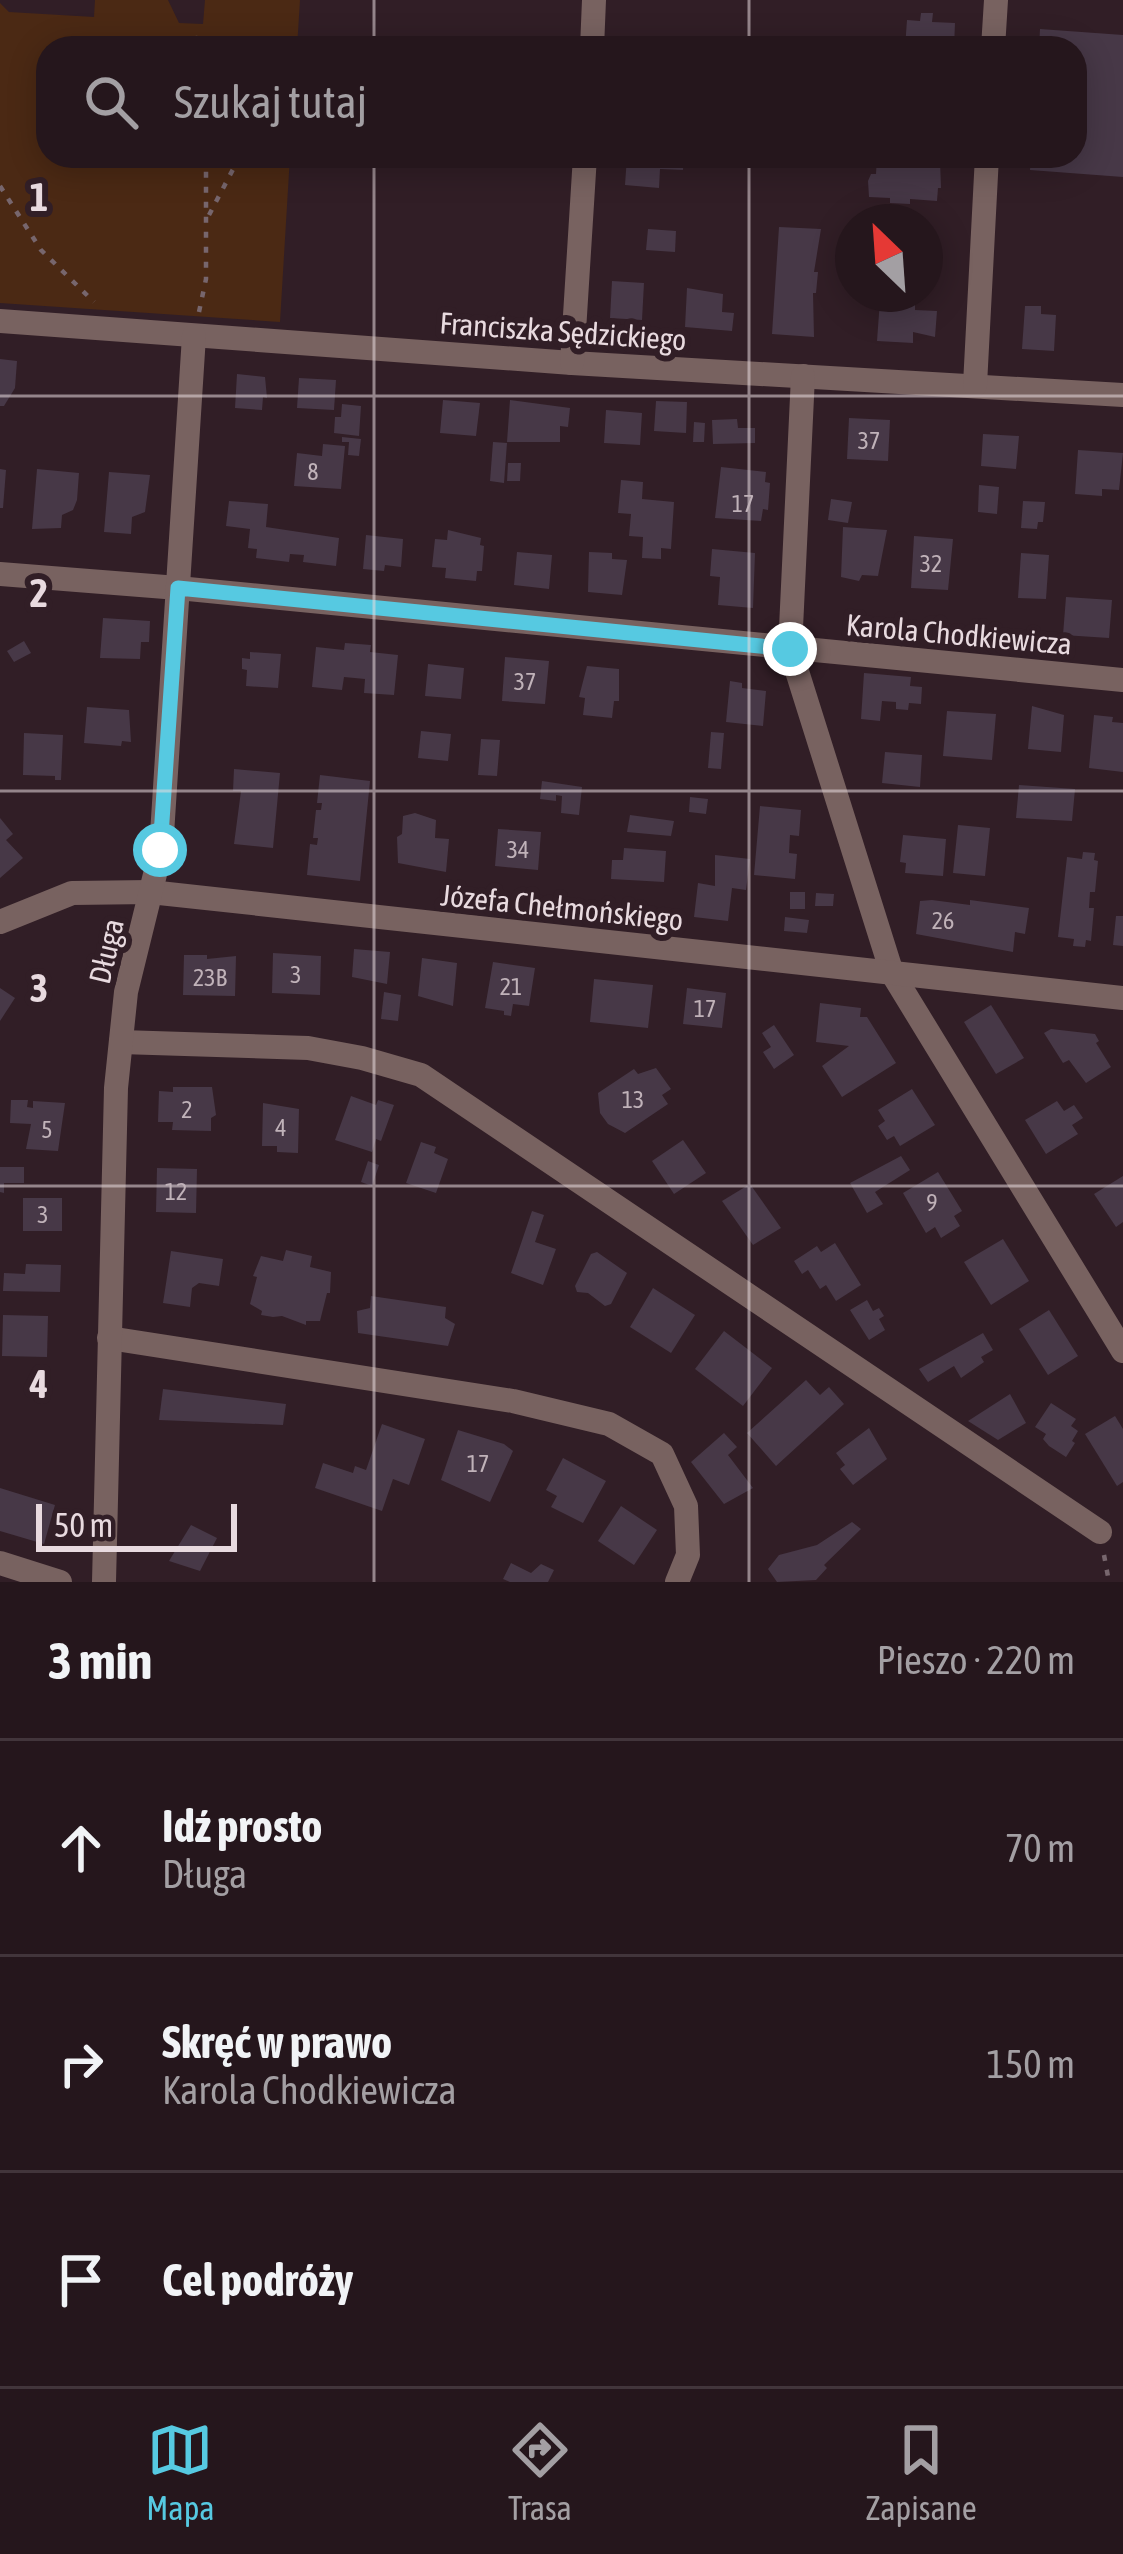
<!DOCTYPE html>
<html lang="pl">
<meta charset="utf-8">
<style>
body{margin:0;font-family:"Asap Condensed",sans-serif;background:#2d1f25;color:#f1f3f6}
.compass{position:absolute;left:835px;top:204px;width:108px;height:108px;border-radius:50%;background:#25161c;box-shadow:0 6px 30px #0003;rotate:335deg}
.scale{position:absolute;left:36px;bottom:30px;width:201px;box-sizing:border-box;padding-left:12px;border:6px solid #e8dadf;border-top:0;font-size:33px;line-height:42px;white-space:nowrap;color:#e8dadf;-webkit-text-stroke:9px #311e26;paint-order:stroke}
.stop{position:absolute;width:36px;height:36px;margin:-27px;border:9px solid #56c9e1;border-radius:50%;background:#fff}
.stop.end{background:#56c9e1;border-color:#fff;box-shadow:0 3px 12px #0008}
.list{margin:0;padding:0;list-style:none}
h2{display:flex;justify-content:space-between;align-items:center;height:156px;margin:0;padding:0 48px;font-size:51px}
h2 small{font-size:39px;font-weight:400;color:#a39fa3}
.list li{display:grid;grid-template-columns:78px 1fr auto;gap:36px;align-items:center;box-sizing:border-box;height:216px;padding:0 48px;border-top:3px solid #42353b}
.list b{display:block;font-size:45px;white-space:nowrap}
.list p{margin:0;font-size:39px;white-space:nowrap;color:#a39fa3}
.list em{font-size:39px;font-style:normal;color:#a39fa3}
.icon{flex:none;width:66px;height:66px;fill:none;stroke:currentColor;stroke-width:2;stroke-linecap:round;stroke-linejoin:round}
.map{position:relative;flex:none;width:1123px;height:1582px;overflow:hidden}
.search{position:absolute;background:#25161c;box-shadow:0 6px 30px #0003;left:36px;right:36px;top:36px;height:132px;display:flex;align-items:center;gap:30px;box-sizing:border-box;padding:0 42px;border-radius:36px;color:#a39fa3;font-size:45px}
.sheet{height:804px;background:#25161c}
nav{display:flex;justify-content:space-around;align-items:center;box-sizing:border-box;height:168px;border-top:3px solid #42353b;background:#25161c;font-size:33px;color:#a39fa3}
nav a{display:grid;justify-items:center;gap:6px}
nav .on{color:#56c9e1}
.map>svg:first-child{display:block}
.green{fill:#4b2914}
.building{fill:#473847}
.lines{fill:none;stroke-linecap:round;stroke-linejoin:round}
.path{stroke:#77666d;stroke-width:4.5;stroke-dasharray:6 9;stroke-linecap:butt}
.minor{stroke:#786260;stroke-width:24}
.route{stroke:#56c9e1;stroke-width:15}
.grid{fill:none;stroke:#e8dadf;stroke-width:3;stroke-opacity:0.55}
.labels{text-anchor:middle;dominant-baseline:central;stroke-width:12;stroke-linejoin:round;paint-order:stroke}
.number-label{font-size:24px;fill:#c0b2b9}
.street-label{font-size:30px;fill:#e8dadf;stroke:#311e26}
.grid-label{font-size:39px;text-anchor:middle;font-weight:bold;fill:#e8dadf;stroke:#311e26;stroke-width:12;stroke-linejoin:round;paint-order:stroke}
</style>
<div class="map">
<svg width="1123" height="1582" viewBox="0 0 1123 1582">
<rect width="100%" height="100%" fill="#311e26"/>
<path class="green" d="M95,0H168L179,23L203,24L205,0H300L297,48H48V156H290L280,322L0,303V3L9,12L94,17Z"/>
<g class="building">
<path d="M921,13H933L932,22L955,23L954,48H905L907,20L920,21Z"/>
<path d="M1040,29L1123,35V177L1030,170L1031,156H1075V48H1039Z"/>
<path d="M627,156H684L683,170L660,169L659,188L625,185Z"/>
<path d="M877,156L940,160L941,188H938L937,201L910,199V204L890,203V198L869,197L868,181L871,174H876Z"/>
<path d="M779,227L821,229L814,272H818L816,293H813L814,337L772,334Z"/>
<path d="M648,229L676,231L675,252L646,250Z"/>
<path d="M612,281L644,283L642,320L610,318Z"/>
<path d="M687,288L723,294L722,312L734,313L732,331L685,327Z"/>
<path d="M880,300L915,302V310L937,311L935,337L913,332V343L877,341Z"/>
<path d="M1025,306H1041V314L1056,315L1054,351L1022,349Z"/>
<path d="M0,359L17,361L15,388L4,406H0Z"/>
<path d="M237,374L265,377L267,398L263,397L262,410L235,408Z"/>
<path d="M299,378L336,380L334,410L297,408Z"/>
<path d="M443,400L480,403L476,436L440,433Z"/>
<path d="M510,400L570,408L568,427L560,426V442H507Z"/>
<path d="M656,401L687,402L686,433L654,431Z"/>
<path d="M342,404L361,406L359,436L334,433L335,417H341Z"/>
<path d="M606,410L642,413L640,445L604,443Z"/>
<path d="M849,418L890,420L888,461L847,459Z"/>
<path d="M737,419L738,428H755V443L713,444L712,420Z"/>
<path d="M694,422L705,423L704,442H693Z"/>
<path d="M983,434L1019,436L1016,469L981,466Z"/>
<path d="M342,437L361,439L359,456L348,455L349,442H342Z"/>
<path d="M493,442L507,443L504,483L490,481Z"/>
<path d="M323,444L345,446L341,489L294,486L297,453L322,456Z"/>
<path d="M1078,450L1123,453L1119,490L1102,489V496L1075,494Z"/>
<path d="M508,463H521L520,481H507Z"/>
<path d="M721,467L766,472L765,482L770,483L768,510L763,509L761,521L715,518Z"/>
<path d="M0,469L6,470L3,508H0Z"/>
<path d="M37,469L79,473L77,500L73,510L62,515L61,528L32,529Z"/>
<path d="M109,472L150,475L145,512L132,517L131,534L104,532Z"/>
<path d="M621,480L643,482L642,499L674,502L671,549L661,548V559L642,558L643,537L629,536L631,514L618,513Z"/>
<path d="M979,485L999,487L997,514L978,512Z"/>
<path d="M831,499L852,502L848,523L828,520Z"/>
<path d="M229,501L268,504L266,527L339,538L336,566L303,562L304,555L290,554L289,562L256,558L257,549L248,548L250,529L226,526Z"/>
<path d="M1023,501L1045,502L1043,522H1038L1037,529L1021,528Z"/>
<path d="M843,527L887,530L878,576L862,575L859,581L841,577Z"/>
<path d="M448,530L481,538L480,545L484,546L482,571H477L476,581L445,578L446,568L432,567L435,539L447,540Z"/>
<path d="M366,535L403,539L401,567L385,565L384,571L363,569Z"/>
<path d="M914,536L953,539L948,590L911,588Z"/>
<path d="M712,549L755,553L753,608L718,605L720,577L710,576Z"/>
<path d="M517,552L552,555L549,589L514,585Z"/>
<path d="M589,552L612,553V559L627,560L622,595L588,592Z"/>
<path d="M1021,553L1049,555L1046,599L1018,598Z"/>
<path d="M1066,597L1112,600L1109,638L1063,635Z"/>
<path d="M103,618L150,621L149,642H141L140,659L100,658Z"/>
<path d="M24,641L31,653L14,662L7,651Z"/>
<path d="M345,643L371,645L370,652L398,655L394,695L364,693L365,679L344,677L342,690L312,687L316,647L344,650Z"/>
<path d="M250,652L281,654L278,688L246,686L247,670L242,669V658L250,659Z"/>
<path d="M505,657L549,661L545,704L502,701Z"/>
<path d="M428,664L464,668L461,699L425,696Z"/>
<path d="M587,666L619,669V701H614L612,718L583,715L585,698L579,697Z"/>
<path d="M864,673L911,677L910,686L922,687L921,704L909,703L908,710L896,709V702L882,701L880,721L861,719Z"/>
<path d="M730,681L742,683V688L766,691L763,726L726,722Z"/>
<path d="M1032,706L1064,715L1061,752L1028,749Z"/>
<path d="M87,707L129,710L131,742L122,741L121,746L84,743Z"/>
<path d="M947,711L996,714L992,760L943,756Z"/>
<path d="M1094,715L1113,717L1112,722L1123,723V772L1089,768Z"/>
<path d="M421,731L451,734L448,761L418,758Z"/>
<path d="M711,732L724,733L721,769L708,768Z"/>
<path d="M24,733L63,735L61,780H55V776L23,775Z"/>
<path d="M481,739L500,740L497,776L478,775Z"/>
<path d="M885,752L922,755L920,787L882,783Z"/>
<path d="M234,769L280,773L273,848L234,844L241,791H233Z"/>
<path d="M320,775L370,781L360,881L307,875L310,844L317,845L318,838H313L316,810H321L322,803H317Z"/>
<path d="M542,781L582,787L579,815L561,813L562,796L556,795V801L540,799Z"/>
<path d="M1019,785L1075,789L1072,821L1016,818Z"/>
<path d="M690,797L708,799L706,814L689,812Z"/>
<path d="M760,806L801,810L799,836L790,835L789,853L797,854L795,879L754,875Z"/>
<path d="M415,813L436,820L435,838L449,839L446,872L398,863L397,837L402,834L403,816Z"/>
<path d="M630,815L674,821L671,836L627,832Z"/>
<path d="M0,818L13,834L6,840L23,858L0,878Z"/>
<path d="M958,825L990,828L985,876L953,873Z"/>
<path d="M498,829L541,832L538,870L495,866Z"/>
<path d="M903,835L946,839L943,876L905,873L906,863L900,862Z"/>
<path d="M624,848L666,851L664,882L611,879L612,860H623Z"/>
<path d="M1083,852L1095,853L1094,860L1098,861L1095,892H1090L1089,908H1094L1091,941L1086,940L1085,947L1073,946L1074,939L1058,937L1067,857L1082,859Z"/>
<path d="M715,855L750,859L746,890L732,888L728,921L694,917L698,883L715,886Z"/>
<rect x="790" y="892" width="15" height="17"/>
<path d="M816,893L834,894L833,906H815Z"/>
<path d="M932,900L970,905V900L1029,908L1025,934L1015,932L1013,952L916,934L920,901Z"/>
<path d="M1116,916H1123V946L1113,945Z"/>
<path d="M785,917L809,920L807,933L784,931Z"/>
<path d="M354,949L390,952L387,984L352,977Z"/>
<path d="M273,953L321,956L320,995L272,993Z"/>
<path d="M184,955H207V959L236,956L235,996L183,995Z"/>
<path d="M422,958L457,963L453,1006L418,996Z"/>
<path d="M493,962L535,968L529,1006L513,1004L511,1016L504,1015V1011L485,1008Z"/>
<path d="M594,979L653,985L648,1028L590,1022Z"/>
<path d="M0,988L15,998L0,1021Z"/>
<path d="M687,988L726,993L722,1028L683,1024Z"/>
<path d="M384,992L401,995L398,1021L381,1019Z"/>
<path d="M820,1003L861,1008L860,1017H867L896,1063L842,1097L822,1066L849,1046L816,1042Z"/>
<path d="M991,1005L1024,1058L996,1074L964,1022Z"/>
<path d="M774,1025L794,1055L774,1069L763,1052L771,1047L762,1033Z"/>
<path d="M1051,1029L1095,1034L1099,1041L1096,1043L1111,1067L1086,1083L1069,1060L1063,1063L1044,1033Z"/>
<path d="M656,1068L671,1089L662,1095L668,1104L625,1133L608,1124L600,1113L598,1093L634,1069L638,1074Z"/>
<path d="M173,1087H212L216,1115L211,1118V1131L172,1130L173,1122H158L159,1091L173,1092Z"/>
<path d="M912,1089L935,1125L900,1146L894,1136L887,1140L878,1126L885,1121L878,1110Z"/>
<path d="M351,1096L376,1105L378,1100L394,1105L381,1141L376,1139L372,1152L335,1140Z"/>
<path d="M11,1100H28L27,1107L33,1108V1101L65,1103L58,1151L26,1149L31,1124L10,1123Z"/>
<path d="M1057,1101L1064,1111L1074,1105L1083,1118L1072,1125L1078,1134L1046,1154L1025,1120Z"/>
<path d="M263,1103L299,1109L298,1153L277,1152V1146H262Z"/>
<path d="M683,1140L706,1173L674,1194L652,1161Z"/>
<path d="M421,1142L436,1147L434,1153L448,1159L436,1193L406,1183Z"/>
<path d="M901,1156L910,1170L875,1192L883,1204L867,1213L850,1183Z"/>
<path d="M368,1161L379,1165L372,1186L361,1182Z"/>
<path d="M0,1167H24V1183H4V1193L0,1192Z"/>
<path d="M157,1168L197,1169L196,1213L156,1212Z"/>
<path d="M938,1172L962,1211L954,1216L960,1226L941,1238L935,1227L926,1233L903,1193Z"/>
<path d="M1123,1176V1222L1116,1227L1094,1194Z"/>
<path d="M750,1184L781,1228L753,1245L722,1201Z"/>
<rect x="23" y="1198" width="39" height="33"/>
<path d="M532,1211L544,1215L535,1242L556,1249L543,1285L511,1273Z"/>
<path d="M1003,1239L1029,1281L991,1305L964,1262Z"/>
<path d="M835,1243L861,1285L836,1301L826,1285L820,1289L808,1270L802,1274L794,1261L817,1246L821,1252Z"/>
<path d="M286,1250L312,1256L310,1267L331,1272L330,1293H327L320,1321H306V1325L282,1316L273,1317L261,1315L262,1311L250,1304L257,1277L253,1276L261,1256L283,1261Z"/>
<path d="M171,1251L223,1259L219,1286L199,1283L192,1288L190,1307L163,1303Z"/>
<path d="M597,1252L627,1273L611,1304L605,1306L588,1293L577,1292L575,1286L591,1254Z"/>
<path d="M26,1264L61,1265L60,1292L3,1291L4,1273L25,1274Z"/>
<path d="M653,1288L695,1315L671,1353L630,1327Z"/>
<path d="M371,1296L446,1307L445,1318L455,1324L448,1346L358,1333L357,1311L370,1308Z"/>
<path d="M867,1300L873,1311L879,1308L884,1316L879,1319L885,1330L869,1340L850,1310Z"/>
<path d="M1049,1310L1078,1356L1048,1375L1019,1329Z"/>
<path d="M3,1315L48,1316L47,1357L2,1356Z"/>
<path d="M724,1331L772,1368L743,1406L695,1369Z"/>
<path d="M983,1333L993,1350L981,1357L984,1362L961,1378L954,1366L928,1382L919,1369Z"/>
<path d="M806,1380L820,1395L829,1387L844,1404L776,1466L747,1433Z"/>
<path d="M163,1389L286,1404L283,1425L159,1420Z"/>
<path d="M1010,1394L1026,1423L998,1440L968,1421Z"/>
<path d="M1051,1403L1076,1419L1071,1426L1078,1431L1072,1441L1075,1443L1066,1457L1049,1446L1043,1439L1046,1434L1035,1427Z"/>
<path d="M1115,1416L1123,1429V1482L1117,1486L1085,1434Z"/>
<path d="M382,1424L425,1439L409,1485L393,1479L382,1511L315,1488L323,1463L353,1473L355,1466L366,1470Z"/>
<path d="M869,1428L887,1459L853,1485L840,1469L845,1465L836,1453Z"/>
<path d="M458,1430L504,1444L513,1451L490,1502L441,1480Z"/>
<path d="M724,1433L737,1447L728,1455L753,1488L724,1504L691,1462Z"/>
<path d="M563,1458L606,1481L583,1523L551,1507L557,1496L546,1490Z"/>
<path d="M0,1488L55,1505L44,1544L0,1531Z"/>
<path d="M621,1506L657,1530L634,1565L598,1541Z"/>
<path d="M852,1522L861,1529L824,1565L827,1568L816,1580L777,1582L768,1569L779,1555L817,1545Z"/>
<path d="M191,1525L217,1538L200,1571L169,1561Z"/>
<path d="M511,1563L531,1573L541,1564L554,1570L548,1582H510L503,1579Z"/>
</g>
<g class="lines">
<g class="path">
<path d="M195,36L196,48"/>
<path d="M0,186L41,250L94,302"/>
<path d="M209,215L240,156"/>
<path d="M199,312L206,279V156"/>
<path d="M1104,1555L1109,1582"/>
</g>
<g class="minor">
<path d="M592,48L594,0"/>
<path d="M993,48L996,0"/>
<path d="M0,321L572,363L1123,395"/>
<path d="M572,363L585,156"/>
<path d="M803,376L790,649L892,973L1123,1351"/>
<path d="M975,385L987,156"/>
<path d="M0,574L178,588L1123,680"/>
<path d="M0,922L72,893L150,892L1123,998"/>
<path d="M121,1042L308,1048L362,1058L421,1075L1100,1532"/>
<path d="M109,1338L513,1401L609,1424L662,1454L686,1506L688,1555L677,1582"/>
<path d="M0,1563L60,1582"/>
<path d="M104,1582L116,1088L126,992L161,850L194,336"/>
</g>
</g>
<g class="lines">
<path class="route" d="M160,850L178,588L790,649"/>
</g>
<path class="grid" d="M374,0V48M749,0V48M374,156V1582M749,156V1582M0,396H1123M0,791H1123M0,1186H1123"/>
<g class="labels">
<g class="number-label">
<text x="869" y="440">37</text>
<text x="313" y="471">8</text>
<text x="743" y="503">17</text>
<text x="931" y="563">32</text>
<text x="525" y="681">37</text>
<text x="518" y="849">34</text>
<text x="943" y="920">26</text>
<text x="296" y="974">3</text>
<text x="210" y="977">23B</text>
<text x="511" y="986">21</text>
<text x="705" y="1008">17</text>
<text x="633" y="1099">13</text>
<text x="187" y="1109">2</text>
<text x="281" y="1127">4</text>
<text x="47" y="1129">5</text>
<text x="176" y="1191">12</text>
<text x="932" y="1202">9</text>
<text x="43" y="1214">3</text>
<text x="478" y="1463">17</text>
</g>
<g class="street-label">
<text transform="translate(563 331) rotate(4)">Franciszka Sędzickiego</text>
<text transform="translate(959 634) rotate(5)">Karola Chodkiewicza</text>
<text transform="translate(562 907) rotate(6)">Józefa Chełmońskiego</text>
<text transform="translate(106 951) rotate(-77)">Długa</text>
</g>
</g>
<g class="grid-label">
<text x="39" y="211">1</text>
<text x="39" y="607">2</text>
<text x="39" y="1002">3</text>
<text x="39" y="1398">4</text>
</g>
</svg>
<svg class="compass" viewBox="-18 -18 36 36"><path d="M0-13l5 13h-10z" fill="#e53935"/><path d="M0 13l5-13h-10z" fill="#a39fa3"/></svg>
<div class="scale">50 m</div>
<div class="stop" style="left:160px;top:850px"></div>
<div class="stop end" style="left:790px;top:649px"></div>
<div class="search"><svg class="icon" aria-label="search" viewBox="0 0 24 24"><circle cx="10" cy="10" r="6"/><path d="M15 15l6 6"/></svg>Szukaj tutaj</div>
</div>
<section class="sheet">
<h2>3 min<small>Pieszo · 220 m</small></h2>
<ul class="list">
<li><svg class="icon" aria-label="ahead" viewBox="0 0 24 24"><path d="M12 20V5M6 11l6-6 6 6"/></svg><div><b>Idź prosto</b><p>Długa</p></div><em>70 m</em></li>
<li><svg class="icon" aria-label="right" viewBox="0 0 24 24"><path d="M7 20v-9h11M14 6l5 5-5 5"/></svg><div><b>Skręć w prawo</b><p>Karola Chodkiewicza</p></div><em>150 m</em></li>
<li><svg class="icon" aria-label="arrive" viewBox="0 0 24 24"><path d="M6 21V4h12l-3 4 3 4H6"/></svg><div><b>Cel podróży</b></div></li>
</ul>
</section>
<nav>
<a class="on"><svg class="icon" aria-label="map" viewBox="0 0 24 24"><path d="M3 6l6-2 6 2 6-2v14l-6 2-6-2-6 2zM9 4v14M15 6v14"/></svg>Mapa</a>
<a><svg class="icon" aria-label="directions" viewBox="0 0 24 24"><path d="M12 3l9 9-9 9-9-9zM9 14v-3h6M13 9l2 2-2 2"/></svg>Trasa</a>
<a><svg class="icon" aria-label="saved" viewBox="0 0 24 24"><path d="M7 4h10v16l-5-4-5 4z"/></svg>Zapisane</a>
</nav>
